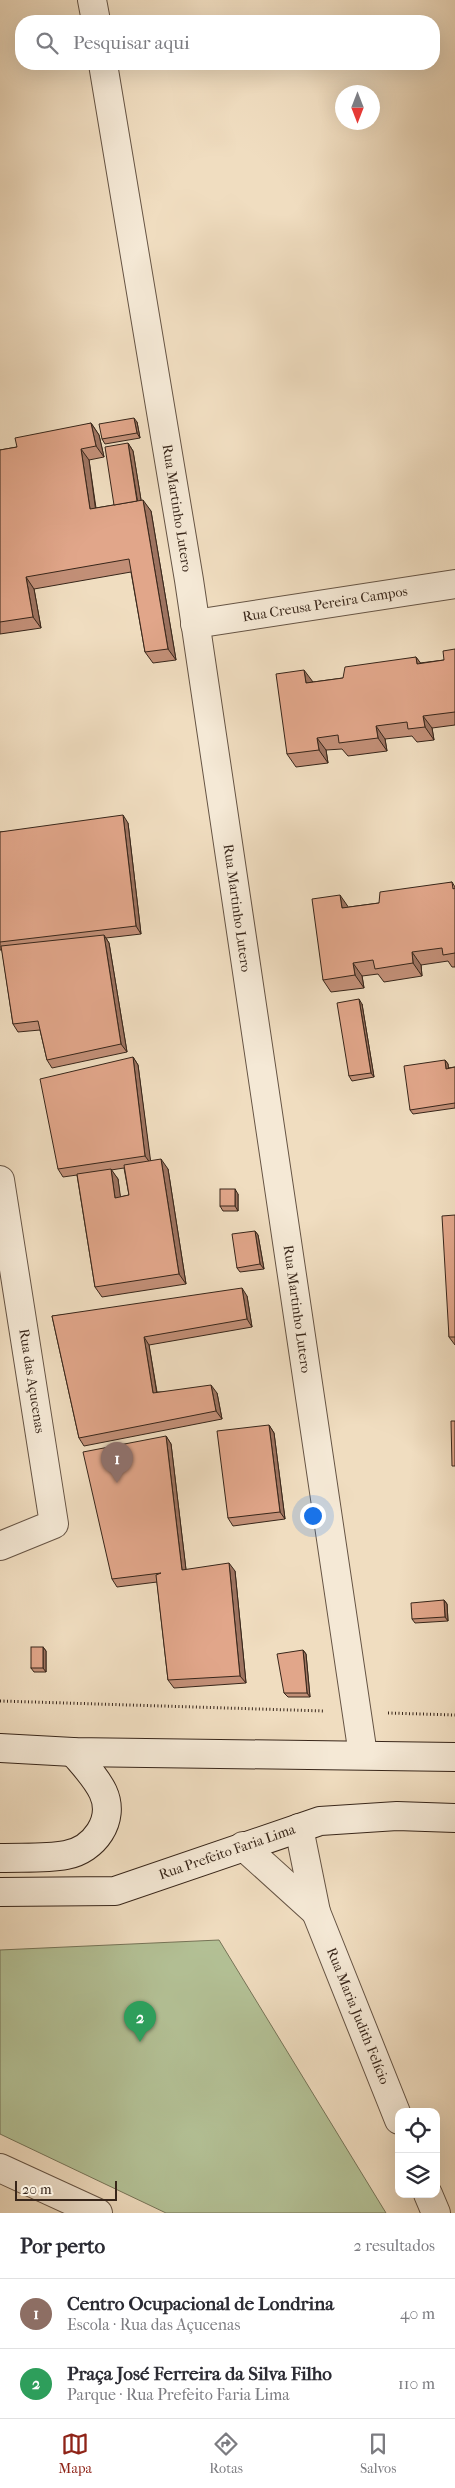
<!DOCTYPE html>
<html lang="pt">
<meta charset="utf-8">
<style>
body{margin:0;font-family:"IM FELL French Canon",serif;background:#f7f7f7;color:#2b2b33}
.controls{position:absolute;right:15px;bottom:15px;display:grid;overflow:hidden;border-radius:10px;box-shadow:0 5px 20px #0002}
.controls button{width:45px;height:45px;display:grid;place-items:center;padding:0;border:0;border-bottom:1px solid #e1e1e2;background:#fff;color:#2b2b33;font:25px sans-serif}
.compass{position:absolute;left:335px;top:85px;width:45px;height:45px;border-radius:50%;background:#fff;box-shadow:0 5px 20px #0002;rotate:180deg}
.scale{position:absolute;left:15px;bottom:12px;width:102px;box-sizing:border-box;padding-left:5px;border:2px solid #38261a;border-top:0;font-size:14px;line-height:18px;white-space:nowrap;color:#38261a;-webkit-text-stroke:4px #f5e9d6;paint-order:stroke}
.you{position:absolute;left:312px;top:1515px;width:18px;height:18px;margin:-12px;border:4px solid #fff;border-radius:50%;background:#1a73e8;box-shadow:0 0 0 8px #1a73e833}
.badge{display:grid;place-items:center;width:32px;height:32px;border-radius:50%;background:#8f2418;color:#fff;font-size:16px;font-weight:700}
.pin{position:absolute;translate:-50% -41px;filter:drop-shadow(0 1px 2px #0008)}
.pin::after{content:'';position:absolute;top:26px;width:18px;height:15px;background:inherit;clip-path:polygon(0 0,100% 0,50% 100%)}
.list{margin:0;padding:0;list-style:none}
h2{display:flex;justify-content:space-between;align-items:center;height:65px;margin:0;padding:0 20px;font-size:21px}
h2 small{font-size:16px;font-weight:400;color:#7c7c81}
.list li{display:grid;grid-template-columns:32px 1fr auto;gap:15px;align-items:center;box-sizing:border-box;height:70px;padding:0 20px;border-top:1px solid #e1e1e2}
.list b{display:block;font-size:19px;white-space:nowrap}
.list p{margin:0;font-size:16px;white-space:nowrap;color:#7c7c81}
.list em{font-size:16px;font-style:normal;color:#7c7c81}
.icon{flex:none;width:28px;height:28px;fill:none;stroke:currentColor;stroke-width:2;stroke-linecap:round;stroke-linejoin:round}
.map{position:relative;flex:none;width:455px;height:2213px;overflow:hidden}
.search{position:absolute;background:#fff;box-shadow:0 5px 20px #0002;left:15px;right:15px;top:15px;height:55px;display:flex;align-items:center;gap:12px;box-sizing:border-box;padding:0 18px;border-radius:20px;color:#7c7c81;font-size:19px}
.sheet{height:205px;background:#fff}
nav{display:flex;justify-content:space-around;align-items:center;box-sizing:border-box;height:70px;border-top:1px solid #e1e1e2;background:#fff;font-size:14px;color:#7c7c81}
nav a{display:grid;justify-items:center;gap:2px}
nav .on{color:#8f2418}
.map>svg:first-child{display:block}
.green{fill:#b4c297;stroke:#767458}
.lines{fill:none;stroke-linecap:round;stroke-linejoin:round}
.minor-casing{stroke:#665444;stroke-width:30}
.secondary-casing{stroke:#38261a;stroke-width:30}
.path{stroke:#38261a;stroke-width:3;stroke-dasharray:1 2.5;stroke-linecap:butt}
.minor{stroke:#f5e9d6;stroke-width:28}
.secondary{stroke:#f5e9d6;stroke-width:28}
.wall{fill:#c28f77;stroke:#38261a;fill-rule:evenodd}
.shaded-wall{fill:#9e7461;stroke:#38261a}
.building{fill:#e1a68a;stroke:#38261a}
.labels{text-anchor:middle;dominant-baseline:central;stroke-width:4;stroke-linejoin:round;paint-order:stroke}
.street-label{font-size:14px;fill:#38261a;stroke:#f5e9d6}
</style>
<div class="map">
<svg width="455" height="2213" viewBox="0 0 455 2213">
<rect width="100%" height="100%" fill="#f0ddc0"/>
<filter id="stains"><feTurbulence type="fractalNoise" baseFrequency=".004" numOctaves="4"/><feColorMatrix values="0 0 0 0 .2 0 0 0 0 .09 0 0 0 0 .02 0 0 0 .5 -.17"/></filter>
<radialGradient id="worn" r=".72"><stop offset=".6" stop-color="#630" stop-opacity="0"/><stop offset="1" stop-color="#630" stop-opacity=".3"/></radialGradient>
<path class="green" d="M219,1940L386,2213H166L0,2134V1950Z"/>
<g class="lines">
<g class="minor-casing">
<g id="minor">
<path d="M92,0L96,21"/>
<path d="M103,64L189,580L363,1755"/>
<path d="M195,624L455,584"/>
<path d="M0,1180L54,1524L0,1546"/>
<path d="M299,1828L316,1912L399,2120"/>
<path d="M243,1846L316,1912"/>
<path d="M0,2168L98,2213"/>
<path d="M428,2194L436,2213"/>
</g>
</g>
<g class="secondary-casing">
<g id="secondary">
<path d="M0,1748L73,1752L455,1757"/>
<path d="M0,1858C21,1857 45,1859 66,1855C94,1850 116,1820 103,1792C96,1777 83,1764 73,1752"/>
<path d="M0,1892L115,1891L320,1821L397,1816L455,1818"/>
</g>
</g>
<g class="path">
<path d="M0,1701L324,1711"/>
<path d="M388,1713L455,1715"/>
</g>
<use href="#minor" class="minor"/>
<use href="#secondary" class="secondary"/>
</g>
<g class="wall">
<path d="M137,422L140,438L105,444L102,439Z"/>
<path d="M91,423L99,435L104,457L89,460L96,508L114,505L128,443L133,451L141,500L151,511L176,660L153,663L145,652L131,572L34,589L41,628L0,634V450L17,447Z"/>
<path d="M455,649V725L432,728L434,740L417,742L412,736L385,739L387,751L348,756L342,749L326,750L328,763L296,767L287,754L313,682L343,678L416,657L420,663L444,660Z"/>
<path d="M128,823L141,934L106,938L109,943L127,1052L52,1068L47,1060L40,1030L18,1032L13,1024L2,950H0V832Z"/>
<path d="M452,882L455,887V967H452L448,961L421,965L422,976L384,982L378,974L362,976L364,988L331,992L323,980L349,907L379,903Z"/>
<path d="M362,1004L374,1077L352,1081L349,1076Z"/>
<path d="M133,1057L138,1065L150,1161L168,1169L186,1284L102,1297L95,1287L77,1175L63,1177L58,1169ZM124,1168L129,1195L120,1197L118,1179L111,1170Z"/>
<path d="M445,1060L448,1064V1068L455,1067V1108L413,1114L410,1110Z"/>
<path d="M238,1194V1211H223L220,1206Z"/>
<path d="M455,1215V1345L449,1337Z"/>
<path d="M255,1231L258,1235L264,1269L240,1272L237,1268Z"/>
<path d="M247,1296L252,1327L149,1345L157,1392L217,1393L222,1419L84,1446L79,1438L52,1316Z"/>
<path d="M269,1425L274,1433L285,1519L233,1526L228,1518Z"/>
<path d="M166,1436L171,1444L186,1570L235,1571L246,1683L174,1688L168,1680L157,1582L117,1587L112,1579Z"/>
<path d="M444,1600L447,1604L448,1621L415,1623L412,1619Z"/>
<path d="M43,1647L46,1651V1672H34L31,1668Z"/>
<path d="M303,1650L306,1654L310,1697H288L284,1693Z"/>
</g>
<g class="shaded-wall">
<path d="M134,418L137,422L140,438L137,433Z"/>
<path d="M91,423L99,435L104,457L96,446Z"/>
<path d="M128,443L133,451L143,512L138,504Z"/>
<path d="M81,449L89,460L97,520L90,509Z"/>
<path d="M143,500L151,511L176,660L168,649Z"/>
<path d="M26,577L34,589L41,628L33,617Z"/>
<path d="M416,657L425,669L417,664Z"/>
<path d="M304,670L313,682L306,683Z"/>
<path d="M423,716L432,728L434,740L425,727Z"/>
<path d="M376,726L385,739L387,751L378,738Z"/>
<path d="M317,738L326,750L328,763L319,750Z"/>
<path d="M123,815L128,823L141,934L136,926Z"/>
<path d="M340,895L349,908H342Z"/>
<path d="M104,935L109,943L127,1052L121,1044Z"/>
<path d="M412,952L421,965L422,976L413,963Z"/>
<path d="M353,963L362,976L364,988L355,975Z"/>
<path d="M359,999L362,1004L374,1077L371,1073Z"/>
<path d="M133,1057L138,1065L151,1164L145,1156Z"/>
<path d="M445,1060L448,1064L449,1073L446,1069Z"/>
<path d="M161,1159L168,1169L186,1284L179,1274Z"/>
<path d="M111,1169L118,1179L122,1208L115,1198Z"/>
<path d="M235,1189L238,1194V1211L235,1206Z"/>
<path d="M255,1231L258,1235L264,1269L260,1264Z"/>
<path d="M242,1288L247,1296L252,1327L247,1319Z"/>
<path d="M144,1337L149,1345L158,1401L153,1393Z"/>
<path d="M211,1385L217,1393L222,1419L216,1411Z"/>
<path d="M269,1425L274,1433L285,1519L280,1512Z"/>
<path d="M166,1436L171,1444L187,1578L182,1570Z"/>
<path d="M229,1563L235,1571L246,1683L240,1676Z"/>
<path d="M444,1600L447,1604L448,1621L445,1617Z"/>
<path d="M43,1647L46,1651V1672L43,1668Z"/>
<path d="M303,1650L306,1654L310,1697L307,1693Z"/>
</g>
<g class="building">
<path d="M134,418L137,433L102,439L99,424Z"/>
<path d="M91,423L96,446L81,449L90,509L143,500L168,649L145,652L129,559L26,577L33,617L0,622V450L17,447L15,438Z"/>
<path d="M128,443L137,501L114,505L105,447Z"/>
<path d="M455,649V712L423,716L425,727L408,729L407,722L376,726L378,738L339,743L338,735L317,738L319,750L287,754L276,674L304,670L306,683L343,678L345,667L416,657L417,664L444,660L443,651Z"/>
<path d="M123,815L136,926L0,942V832Z"/>
<path d="M452,882L453,889L455,888V953L443,955L442,948L412,952L413,963L375,969L373,960L353,963L355,975L323,980L312,899L340,895L342,908L379,903L380,892Z"/>
<path d="M104,935L121,1044L47,1060L38,1021L13,1024L1,946Z"/>
<path d="M359,999L371,1073L349,1076L337,1003Z"/>
<path d="M133,1057L145,1156L58,1169L40,1079Z"/>
<path d="M445,1060L446,1069L455,1067V1103L410,1110L404,1066Z"/>
<path d="M161,1159L179,1274L95,1287L77,1174L111,1169L115,1198L129,1195L124,1165Z"/>
<rect x="220" y="1189" width="15" height="17"/>
<path d="M455,1215V1337H449L442,1216Z"/>
<path d="M255,1231L260,1264L237,1268L232,1234Z"/>
<path d="M242,1288L247,1319L144,1337L153,1393L211,1385L216,1411L79,1438L52,1316Z"/>
<path d="M451,1421H455V1466H452Z"/>
<path d="M269,1425L280,1512L228,1518L217,1431Z"/>
<path d="M166,1436L182,1570L229,1563L240,1676L168,1680L156,1575L161,1573L112,1579L83,1452Z"/>
<path d="M444,1600L445,1617L412,1619L411,1603Z"/>
<rect x="31" y="1647" width="12" height="21"/>
<path d="M303,1650L307,1693H284L277,1654Z"/>
</g>
<g class="labels">
<g class="street-label">
<text transform="translate(177 508) rotate(81)">Rua Martinho Lutero</text>
<text transform="translate(325 604) rotate(-9)">Rua Creusa Pereira Campos</text>
<text transform="translate(237 908) rotate(82)">Rua Martinho Lutero</text>
<text transform="translate(297 1309) rotate(82)">Rua Martinho Lutero</text>
<text transform="translate(32 1381) rotate(81)">Rua das Açucenas</text>
<text transform="translate(227 1852) rotate(-19)">Rua Prefeito Faria Lima</text>
<text transform="translate(358 2016) rotate(68)">Rua Maria Judith Felício</text>
</g>
</g>
<rect width="100%" height="100%" filter="url(#stains)"/>
<rect width="100%" height="100%" fill="url(#worn)"/>
</svg>
<div class="controls">
<button><svg class="icon" aria-label="locate" viewBox="0 0 24 24"><circle cx="12" cy="12" r="6"/><path d="M12 2v4M12 18v4M2 12h4M18 12h4"/></svg></button>
<button><svg class="icon" aria-label="layers" viewBox="0 0 24 24"><path d="M12 4l9 5-9 5-9-5zM3 14l9 5 9-5"/></svg></button>
</div>
<svg class="compass" viewBox="-18 -18 36 36"><path d="M0-13l5 13h-10z" fill="#e53935"/><path d="M0 13l5-13h-10z" fill="#7c7c81"/></svg>
<div class="scale">20 m</div>
<div class="you"></div>
<div class="pin badge" style="left:117px;top:1483px;background:#8d6e63">1</div>
<div class="pin badge" style="left:140px;top:2042px;background:#2e9e5b">2</div>
<div class="search"><svg class="icon" aria-label="search" viewBox="0 0 24 24"><circle cx="10" cy="10" r="6"/><path d="M15 15l6 6"/></svg>Pesquisar aqui</div>
</div>
<section class="sheet">
<h2>Por perto<small>2 resultados</small></h2>
<ul class="list">
<li><span class="badge" style="background:#8d6e63">1</span><div><b>Centro Ocupacional de Londrina</b><p>Escola · Rua das Açucenas</p></div><em>40 m</em></li>
<li><span class="badge" style="background:#2e9e5b">2</span><div><b>Praça José Ferreira da Silva Filho</b><p>Parque · Rua Prefeito Faria Lima</p></div><em>110 m</em></li>
</ul>
</section>
<nav>
<a class="on"><svg class="icon" aria-label="map" viewBox="0 0 24 24"><path d="M3 6l6-2 6 2 6-2v14l-6 2-6-2-6 2zM9 4v14M15 6v14"/></svg>Mapa</a>
<a><svg class="icon" aria-label="directions" viewBox="0 0 24 24"><path d="M12 3l9 9-9 9-9-9zM9 14v-3h6M13 9l2 2-2 2"/></svg>Rotas</a>
<a><svg class="icon" aria-label="saved" viewBox="0 0 24 24"><path d="M7 4h10v16l-5-4-5 4z"/></svg>Salvos</a>
</nav>
